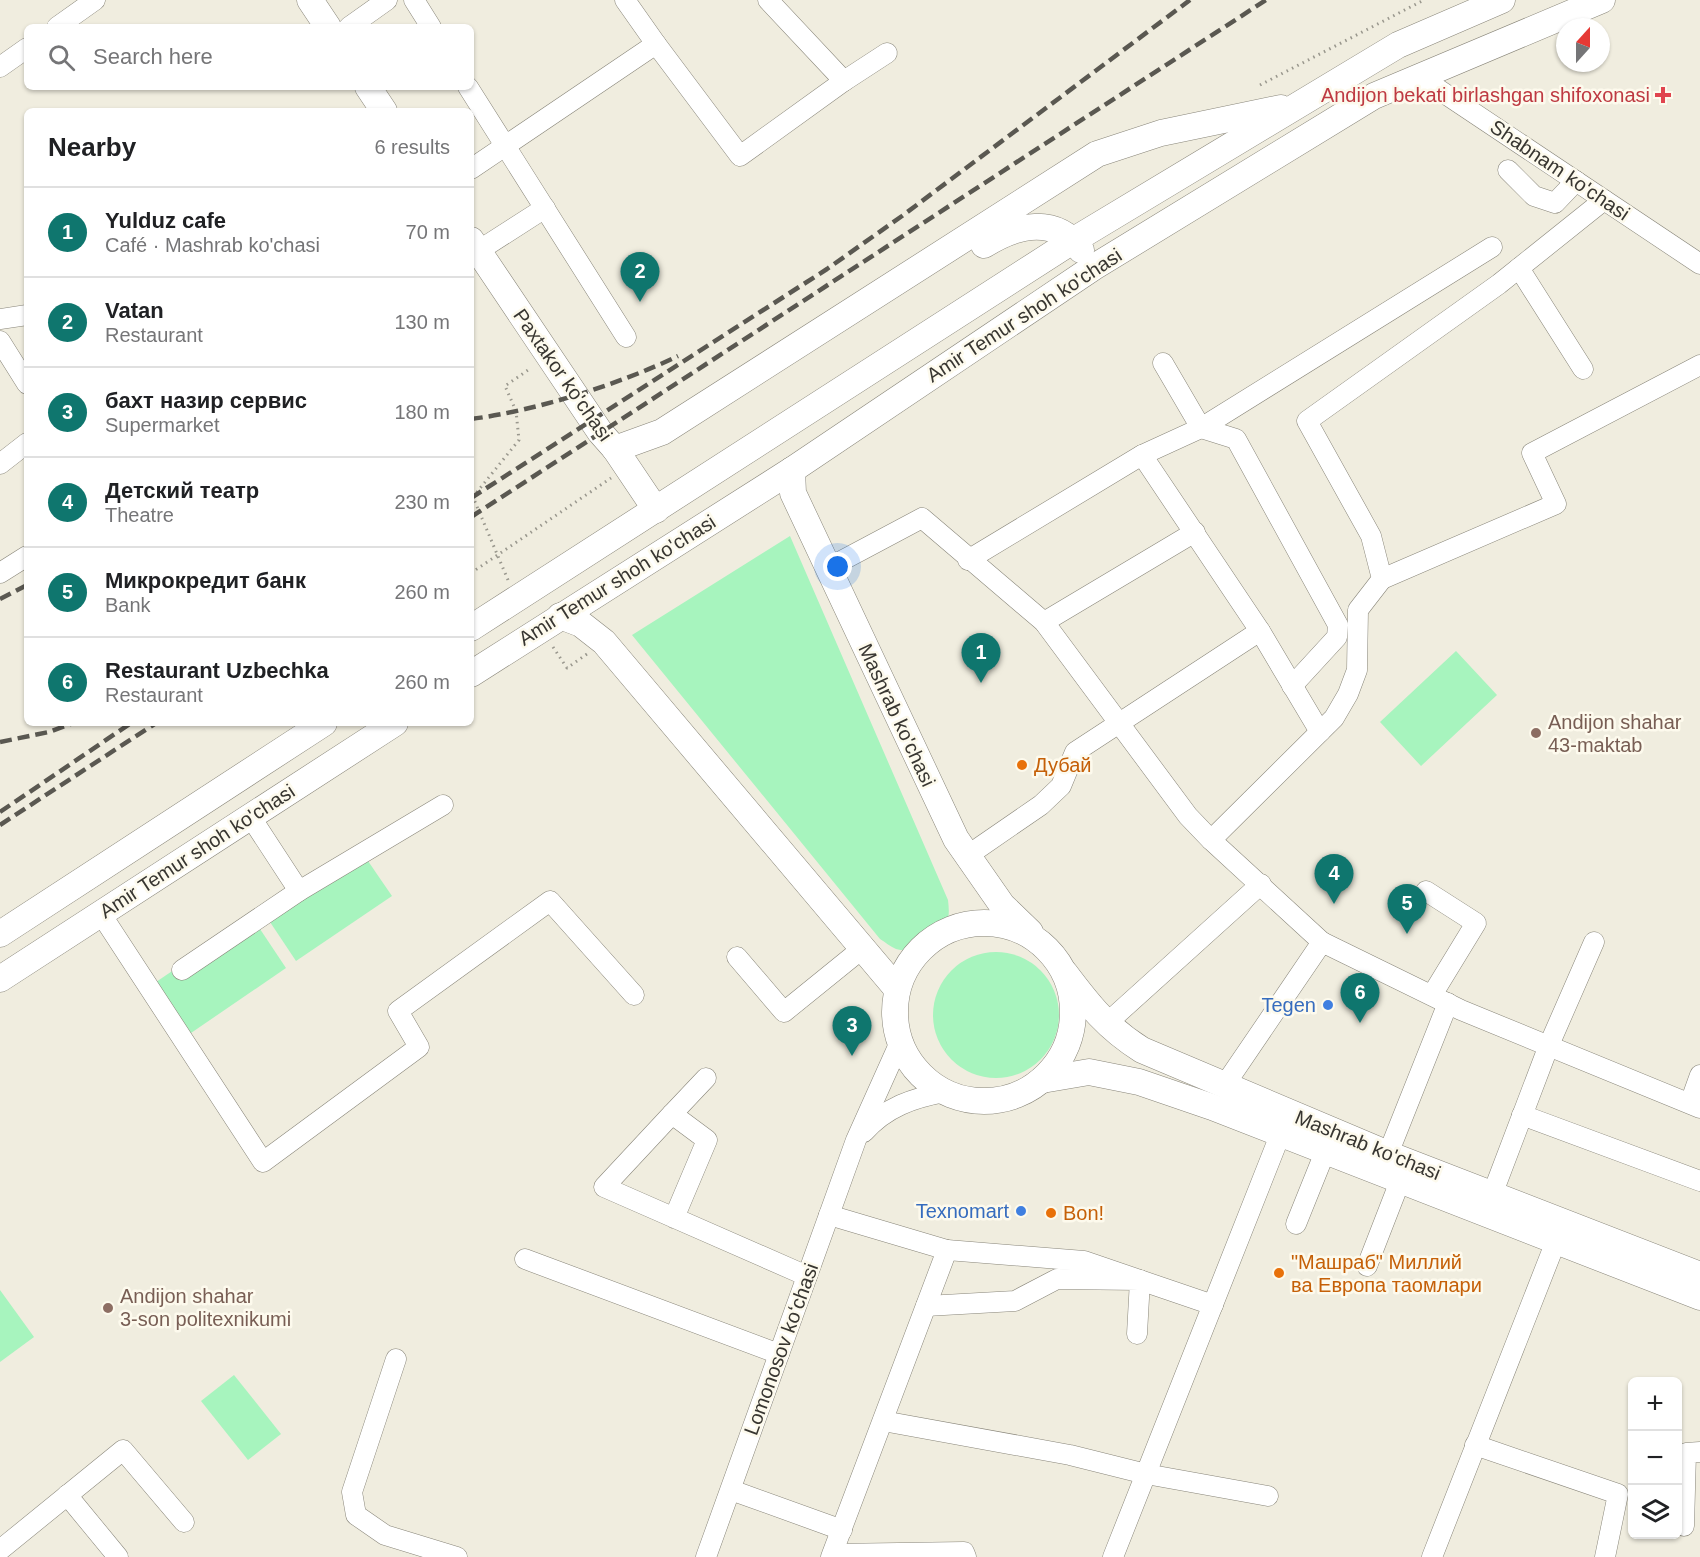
<!DOCTYPE html>
<meta charset="utf-8">
<style>
body{margin:0;font-family:Helvetica,sans-serif;background:#f6f6f6;color:#202124}
.controls{position:absolute;right:18px;bottom:18px;display:grid;overflow:hidden;border-radius:9px;box-shadow:0 2px 4px #0004}
.controls button{width:54px;height:54px;display:grid;place-items:center;padding:0;border:0;border-bottom:2px solid #e0e0e0;background:#fff;color:#202124;font:30px sans-serif}
.compass{position:absolute;left:1556px;top:18px;width:54px;height:54px;border-radius:50%;background:#fff;box-shadow:0 2px 4px #0004;rotate:21deg}
.you{position:absolute;left:838px;top:567px;width:21px;height:21px;margin:-15px;border:4px solid #fff;border-radius:50%;background:#1a73e8;box-shadow:0 0 0 9px #1a73e833}
.badge{display:grid;place-items:center;width:39px;height:39px;border-radius:50%;background:#0f766e;color:#fff;font-size:20px;font-weight:700}
.pin{position:absolute;translate:-50% -50px;filter:drop-shadow(0 2px 3px #0008)}
.pin::after{content:'';position:absolute;top:32px;width:21px;height:18px;background:inherit;clip-path:polygon(0 0,100% 0,50% 100%)}
.list{margin:0;padding:0;list-style:none}
h2{display:flex;justify-content:space-between;align-items:center;height:78px;margin:0;padding:0 24px;font-size:26px}
h2 small{font-size:20px;font-weight:400;color:#757577}
.list li{display:grid;grid-template-columns:39px 1fr auto;gap:18px;align-items:center;box-sizing:border-box;height:90px;padding:0 24px;border-top:2px solid #e0e0e0}
.list b{display:block;font-size:22px;white-space:nowrap}
.list p{margin:0;font-size:20px;white-space:nowrap;color:#757577}
.list em{font-size:20px;font-style:normal;color:#757577}
.icon{flex:none;width:33px;height:33px;fill:none;stroke:currentColor;stroke-width:2;stroke-linecap:round;stroke-linejoin:round}
.map{position:relative;flex:none;width:1700px;height:1557px;overflow:hidden}
.search{position:absolute;background:#fff;box-shadow:0 2px 4px #0004;left:24px;top:24px;width:450px;height:66px;display:flex;align-items:center;gap:15px;box-sizing:border-box;padding:0 21px;border-radius:9px;color:#757577;font-size:22px}
.panel{position:absolute;background:#fff;box-shadow:0 2px 4px #0004;left:24px;top:108px;width:450px;height:618px;border-radius:9px}
.map>svg:first-child{display:block}
.green{fill:#a7f4be}
.lines{fill:none;stroke-linecap:round;stroke-linejoin:round}
.minor-casing{stroke:#888579;stroke-width:21}
.major-casing{stroke:#888579;stroke-width:27}
.path{stroke:#99978d;stroke-width:3;stroke-dasharray:1.5 4.5;stroke-linecap:butt}
.minor{stroke:#fff;stroke-width:20}
.major{stroke:#fff;stroke-width:26}
.rail{stroke:#5a5851;stroke-width:4.5;stroke-dasharray:12 6;stroke-linecap:butt}
.health-dot{fill:#e0444e;stroke:#fdfaed;stroke-width:2}
.education-dot{fill:#8d6e63;stroke:#fdfaed;stroke-width:2}
.food-dot{fill:#e8710a;stroke:#fdfaed;stroke-width:2}
.shop-dot{fill:#3f7fe0;stroke:#fdfaed;stroke-width:2}
.labels{text-anchor:middle;dominant-baseline:central;stroke-width:5;stroke-linejoin:round;paint-order:stroke}
.health-label{font-size:20px;fill:#be3a42;stroke:#fdfaed;text-anchor:end}
.street-label{font-size:20px;fill:#383631;stroke:#fdfaed}
.education-label{font-size:20px;fill:#785e54;stroke:#fdfaed;text-anchor:start}
.food-label{font-size:20px;fill:#c56008;stroke:#fdfaed;text-anchor:start}
.shop-label{font-size:20px;fill:#366cbe;stroke:#fdfaed;text-anchor:end}
</style>
<div class="map">
<svg width="1700" height="1557" viewBox="0 0 1700 1557">
<rect width="100%" height="100%" fill="#f0eddf"/>
<g class="green">
<path d="M790,536L948,900C949,909 950,918 945,927C938,943 913,954 896,949C891,947 885,942 880,939L632,635Z"/>
<path d="M1456,651L1497,695L1421,766L1380,722Z"/>
<path d="M357,845L392,896L296,961L262,910Z"/>
<path d="M252,917L286,968L191,1033L156,982Z"/>
<circle cx="996" cy="1015" r="63"/>
<path d="M0,1290L34,1337L0,1362Z"/>
<path d="M234,1375L281,1434L248,1460L201,1401Z"/>
</g>
<g class="lines">
<g class="minor-casing">
<g id="minor">
<path d="M414,0L431,27"/>
<path d="M57,27L95,0"/>
<path d="M349,27L387,0"/>
<path d="M656,44L740,156L844,81L768,0"/>
<path d="M0,67L27,48"/>
<path d="M1420,77L1700,264"/>
<path d="M844,81L887,53"/>
<path d="M468,87L626,337"/>
<path d="M471,169L656,44L625,0"/>
<path d="M1508,170L1534,196L1555,203L1576,181"/>
<path d="M478,251L545,208"/>
<path d="M1519,268L1583,369"/>
<path d="M0,319L27,315"/>
<path d="M0,341L27,384"/>
<path d="M1163,363L1201,428L1236,439L1338,625L1337,637L1292,686"/>
<path d="M1142,455L1201,428L1492,247"/>
<path d="M0,464L27,443"/>
<path d="M968,560L1142,455L1260,631L1320,732"/>
<path d="M828,568L922,518L1044,622L1188,816L1211,840"/>
<path d="M0,573L27,556"/>
<path d="M1382,579L1556,504L1532,453L1700,365"/>
<path d="M1044,622L1195,532"/>
<path d="M250,816L299,891"/>
<path d="M967,856L1041,805L1061,786L1075,752L1260,631"/>
<path d="M1426,891L1476,923L1432,995"/>
<path d="M101,914L263,1162L419,1047L398,1011L550,901L634,995"/>
<path d="M1322,942L1211,840L1334,718L1348,694L1357,670L1358,610L1382,579L1371,536L1307,421L1499,284L1604,200"/>
<path d="M737,957L784,1012L863,948"/>
<path d="M182,970L299,891L443,805"/>
<path d="M1106,1024L1261,884"/>
<path d="M1224,1086L1322,942L1461,1010L1700,1108"/>
<path d="M1690,1103L1700,1075"/>
<path d="M672,1114L706,1078"/>
<path d="M1522,1115L1700,1181"/>
<path d="M864,1132C886,1107 913,1098 945,1092"/>
<path d="M1388,1154L1448,1003"/>
<path d="M1492,1195L1549,1045L1594,942"/>
<path d="M829,1215L947,1250L831,1557"/>
<path d="M674,1218L707,1140L672,1114L604,1187C672,1217 740,1246 807,1276"/>
<path d="M1296,1224L1325,1152"/>
<path d="M947,1250L1084,1261L1213,1305"/>
<path d="M525,1259L779,1354"/>
<path d="M1367,1266L1400,1181"/>
<path d="M926,1306L1015,1301L1057,1279L1140,1280L1137,1334"/>
<path d="M396,1359L352,1492L356,1515L385,1535L457,1557"/>
<path d="M883,1421L1070,1455L1146,1474L1268,1496"/>
<path d="M1475,1445L1618,1494L1605,1557"/>
<path d="M731,1490L842,1530"/>
<path d="M67,1495L118,1557"/>
<path d="M1684,1526L1686,1453L1700,1452"/>
<path d="M0,1550L123,1450L184,1522"/>
<path d="M833,1554L964,1552L966,1557"/>
<path d="M706,1557L856,1140L900,1042"/>
<path d="M1113,1557L1280,1135"/>
<path d="M1432,1557L1556,1241"/>
</g>
</g>
<g class="major-casing">
<g id="major">
<path d="M310,0L328,27"/>
<path d="M368,87L384,111"/>
<path d="M471,240L600,432L615,449L656,510"/>
<path d="M984,245C1016,225 1055,215 1081,250"/>
<path d="M615,449L662,432L1097,154L1161,133L1281,108"/>
<path d="M792,470L793,493L956,839L1002,905L1030,932"/>
<path d="M560,616L581,624L604,642L897,989"/>
<path d="M471,628L1074,240L1398,45L1502,0"/>
<path d="M471,674L792,470L1094,267L1374,96L1602,0"/>
<circle cx="984" cy="1012" r="89"/>
<path d="M0,934L324,723"/>
<path d="M1065,973C1089,1005 1107,1028 1142,1050L1388,1154L1700,1275"/>
<path d="M0,979L395,723"/>
<path d="M1042,1080L1089,1072L1139,1082L1212,1107L1700,1297"/>
</g>
</g>
<g class="path">
<path d="M1260,85L1424,0"/>
<path d="M471,573L611,478"/>
<path d="M508,580L473,497L519,440L516,411L505,386L531,368"/>
<path d="M553,647L567,668L587,654"/>
</g>
<use href="#minor" class="minor"/>
<use href="#major" class="major"/>
<g class="rail">
<path d="M471,419C535,411 620,384 678,356"/>
<path d="M471,498L827,269L902,216L1190,0"/>
<path d="M471,517L1266,0"/>
<path d="M0,599L27,585"/>
<path d="M0,742L49,732L73,723"/>
<path d="M0,812L131,723"/>
<path d="M0,825L156,723"/>
</g>
</g>
<path class="health-dot" d="M1660 86h6v6h6v6h-6v6h-6v-6h-6v-6h6z"/>
<g class="education-dot">
<circle cx="1536" cy="733" r="6"/>
<circle cx="108" cy="1308" r="6"/>
</g>
<g class="food-dot">
<circle cx="1022" cy="765" r="6"/>
<circle cx="1051" cy="1213" r="6"/>
<circle cx="1279" cy="1273" r="6"/>
</g>
<g class="shop-dot">
<circle cx="1328" cy="1005" r="6"/>
<circle cx="1021" cy="1211" r="6"/>
</g>
<g class="labels">
<g class="health-label">
<text x="1650" y="95">Аndijon bekati birlashgan shifoxonasi</text>
</g>
<g class="street-label">
<text transform="translate(1560 170) rotate(34)">Shabnam ko'chasi</text>
<text transform="translate(1024 315) rotate(-33)">Amir Temur shoh ko'chasi</text>
<text transform="translate(563 375) rotate(55)">Paxtakor ko'chasi</text>
<text transform="translate(617 580) rotate(-32)">Amir Temur shoh ko'chasi</text>
<text transform="translate(897 715) rotate(65)">Mashrab ko'chasi</text>
<text transform="translate(197 851) rotate(-33)">Amir Temur shoh ko'chasi</text>
<text transform="translate(1368 1145) rotate(22)">Mashrab ko'chasi</text>
<text transform="translate(781 1349) rotate(-70)">Lomonosov koʻchasi</text>
</g>
<g class="education-label">
<text x="1548" y="722">Andijon shahar<tspan x="1548" dy="23">43-maktab</tspan></text>
<text x="120" y="1296">Andijon shahar<tspan x="120" dy="23">3-son politexnikumi</tspan></text>
</g>
<g class="food-label">
<text x="1034" y="765">Дубай</text>
<text x="1063" y="1213">Bon!</text>
<text x="1291" y="1262">"Машраб" Миллий<tspan x="1291" dy="23">ва Европа таомлари</tspan></text>
</g>
<g class="shop-label">
<text x="1316" y="1005">Tegen</text>
<text x="1009" y="1211">Texnomart</text>
</g>
</g>
</svg>
<div class="controls">
<button>+</button>
<button>−</button>
<button><svg class="icon" aria-label="layers" viewBox="0 0 24 24"><path d="M12 4l9 5-9 5-9-5zM3 14l9 5 9-5"/></svg></button>
</div>
<svg class="compass" viewBox="-18 -18 36 36"><path d="M0-13l5 13h-10z" fill="#e53935"/><path d="M0 13l5-13h-10z" fill="#757577"/></svg>
<div class="you"></div>
<div class="pin badge" style="left:981px;top:683px">1</div>
<div class="pin badge" style="left:640px;top:302px">2</div>
<div class="pin badge" style="left:852px;top:1056px">3</div>
<div class="pin badge" style="left:1334px;top:904px">4</div>
<div class="pin badge" style="left:1407px;top:934px">5</div>
<div class="pin badge" style="left:1360px;top:1023px">6</div>
<div class="search"><svg class="icon" aria-label="search" viewBox="0 0 24 24"><circle cx="10" cy="10" r="6"/><path d="M15 15l6 6"/></svg>Search here</div>
<section class="panel">
<h2>Nearby<small>6 results</small></h2>
<ul class="list">
<li><span class="badge">1</span><div><b>Yulduz cafe</b><p>Café · Mashrab ko'chasi</p></div><em>70 m</em></li>
<li><span class="badge">2</span><div><b>Vatan</b><p>Restaurant</p></div><em>130 m</em></li>
<li><span class="badge">3</span><div><b>бахт назир сервис</b><p>Supermarket</p></div><em>180 m</em></li>
<li><span class="badge">4</span><div><b>Детский театр</b><p>Theatre</p></div><em>230 m</em></li>
<li><span class="badge">5</span><div><b>Микрокредит банк</b><p>Bank</p></div><em>260 m</em></li>
<li><span class="badge">6</span><div><b>Restaurant Uzbechka</b><p>Restaurant</p></div><em>260 m</em></li>
</ul>
</section>
</div>
